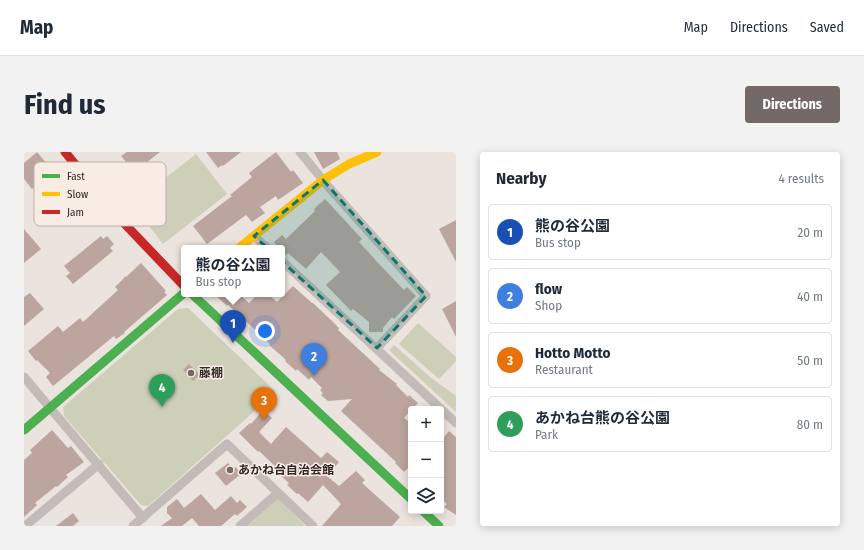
<!DOCTYPE html>
<meta charset="utf-8">
<style>
body{margin:0;font-family:"Fira Sans Condensed","Noto Sans JP",sans-serif;background:#f2f2f3;color:#1f2937}
.controls{position:absolute;right:12px;bottom:12px;display:grid;overflow:hidden;border-radius:4px;box-shadow:0 2px 10px #0003}
.controls button{width:36px;height:36px;display:grid;place-items:center;padding:0;border:0;border-bottom:1px solid #e0e1e3;background:#fff;color:#1f2937;font:20px sans-serif}
.you{position:absolute;left:241px;top:179px;width:14px;height:14px;margin:-10px;border:3px solid #fff;border-radius:50%;background:#1a73e8;box-shadow:0 0 0 6px #1a73e833}
.badge{display:grid;place-items:center;width:26px;height:26px;border-radius:50%;background:#736966;color:#fff;font-size:13px;font-weight:700}
.pin{position:absolute;translate:-50% -33px;filter:drop-shadow(0 1px 2px #0008)}
.pin::after{content:'';position:absolute;top:21px;width:14px;height:12px;background:inherit;clip-path:polygon(0 0,100% 0,50% 100%)}
.popup{position:absolute;left:157px;top:93px;width:104px;height:52px;box-sizing:border-box;display:grid;place-content:center;border-radius:4px;background:#fff;filter:drop-shadow(0 1px 3px #0005);font-size:13px;white-space:nowrap;color:#747a83}
.popup b{font-size:15px;color:#1f2937}
.popup::after{content:'';position:absolute;left:50%;top:100%;margin-left:-8px;border:8px solid transparent;border-top-color:#fff}
.list{margin:0;padding:0;list-style:none}
h2{display:flex;justify-content:space-between;align-items:center;height:52px;margin:0;padding:0 16px;font-size:17px}
h2 small{font-size:13px;font-weight:400;color:#747a83}
.list li{display:grid;grid-template-columns:26px 1fr auto;gap:12px;align-items:center;box-sizing:border-box;height:56px;margin:0 8px 8px;padding:0 8px;border:1px solid #e0e1e3;border-radius:4px}
.list b{display:block;font-size:15px;white-space:nowrap}
.list p{margin:0;font-size:13px;white-space:nowrap;color:#747a83}
.list em{font-size:13px;font-style:normal;color:#747a83}
.icon{flex:none;width:22px;height:22px;fill:none;stroke:currentColor;stroke-width:2;stroke-linecap:round;stroke-linejoin:round}
.map{position:relative;flex:none;width:432px;height:374px;overflow:hidden;border-radius:4px}
header{display:flex;align-items:center;gap:24px;box-sizing:border-box;height:56px;padding:0 20px;background:#fff;border-bottom:1px solid #e0e1e3}
header strong{font-size:19px}
nav{display:flex;gap:22px;margin-inline-start:auto;font-size:14px}
.intro{display:flex;align-items:center;justify-content:space-between;box-sizing:border-box;height:96px;padding:0 24px}
h1{margin:0;font-size:28px}
.button{padding:10px 18px;border-radius:4px;background:#736966;color:#fff;font-size:14px;font-weight:700}
main{display:flex;gap:24px;padding:0 24px}
aside{flex:1;background:#fff;border-radius:4px;box-shadow:0 2px 10px #0003}
.map>svg:first-child{display:block}
.green{fill:#cdcfb8}
.building{fill:#bda59f}
.lines{fill:none;stroke-linecap:round;stroke-linejoin:round}
.street{stroke:#c3bbb7;stroke-width:9}
.fast{stroke:#4caf50;stroke-width:9}
.slow{stroke:#ffc107;stroke-width:9}
.jam{stroke:#c62828;stroke-width:9}
.marked{fill:#0f766e;fill-opacity:0.2;stroke:#0f766e;stroke-width:3;stroke-dasharray:8 5;stroke-linejoin:round}
.poi-dot{fill:#736966;stroke:#f8ece4;stroke-width:1.5}
.labels{text-anchor:middle;dominant-baseline:central;stroke-width:3;stroke-linejoin:round;paint-order:stroke}
.poi-label{font-size:12px;font-weight:bold;fill:#332826;stroke:#f8ece4;text-anchor:start}
.key{fill:#f8ece4;stroke:#bdb1ab;stroke-width:1}
.key-label{font-size:11px;fill:#332826}
</style>
<header>
<strong>Map</strong>
<nav><a>Map</a><a>Directions</a><a>Saved</a></nav>
</header>
<div class="intro"><h1>Find us</h1><a class="button">Directions</a></div>
<main>
<div class="map">
<svg width="432" height="374" viewBox="0 0 432 374">
<rect width="100%" height="100%" fill="#eae3de"/>
<g class="green">
<path d="M172,2L203,42L139,92L108,52Z"/>
<path d="M164,156L251,239L235,255L124,354L117,353L40,264L39,255L154,157Z"/>
<path d="M394,171L432,205V209L415,227L375,192Z"/>
<path d="M370,193L406,225L432,244V260L365,198Z"/>
<path d="M255,346L281,374H223Z"/>
</g>
<g class="building">
<path d="M13,0L29,19L8,37L0,27V11Z"/>
<path d="M103,0H136L108,22L106,20L103,21L97,14L102,10L97,4Z"/>
<path d="M182,0H217L199,14L198,13L194,16Z"/>
<path d="M252,0L267,20L269,18L279,31L254,48L252,44L236,55L241,61L228,70L222,63L183,92L169,74L208,44L206,43L228,25L225,21Z"/>
<path d="M290,0H313L316,7L299,17Z"/>
<path d="M301,47L338,87L335,90L357,114L380,138L383,135L392,144L370,167L368,165L359,176V180H345V170L329,157L327,159L302,133L316,120L297,100L282,117L264,101L262,103L258,98V96H256L250,90L258,83L262,87L291,59L290,57Z"/>
<path d="M432,68V110L415,77Z"/>
<path d="M0,77L17,97L0,111Z"/>
<path d="M77,84L79,87L83,84L90,92L86,96L89,99L49,132L42,124L46,121L40,114Z"/>
<path d="M117,111L142,139L140,140L143,143L100,180L101,181L92,187L90,184L29,234L22,225L26,221L13,208L12,209L4,199L34,174L39,180L56,166L59,170L94,138L91,135L102,124V125Z"/>
<path d="M269,134L288,151H289L309,170L315,176L314,178L356,217L355,218L373,232L372,233L384,245L385,243L394,251L388,257H387V258L380,266L387,271V313L380,320L371,311L372,310L317,259L328,247L304,249L297,243L299,241L296,238L298,236L287,225L285,228L273,217L272,219L261,209L262,208L245,193L246,192L227,174L204,153L203,154L190,142H215L225,151L234,142H244L253,150Z"/>
<path d="M6,141L20,157L0,174V145Z"/>
<path d="M432,149V185L418,157Z"/>
<path d="M165,212L176,223L169,229L159,218Z"/>
<path d="M239,258L248,266L235,280L247,292L262,275L297,306L303,300L315,310L303,324L315,334L332,319L341,328L338,331L376,365L368,374H298L317,352L299,333L284,350L274,341L273,342L263,333L265,331L249,317L251,314L235,299L234,300L215,281L226,271L227,272Z"/>
<path d="M28,278L44,296L47,294L60,310L42,323L44,325L33,335L32,334L11,351L13,353L0,365V308L8,301L6,298Z"/>
<path d="M425,279L432,285V363L420,355L423,352L417,346V289Z"/>
<path d="M204,311L209,317L212,315L217,322L202,334L191,321Z"/>
<path d="M177,342L191,358L207,344L213,351L216,348L223,355L213,364L211,362L197,374H175L168,366L158,374H137L148,366L143,361V355L153,347L160,356Z"/>
<path d="M49,361L55,369L49,374H32Z"/>
</g>
<g class="lines">
<g class="street">
<path d="M276,0L303,33L402,144L353,196"/>
<path d="M230,84L243,96"/>
<path d="M258,109L432,271"/>
<path d="M0,225L119,366"/>
<path d="M1,374L75,312"/>
<path d="M109,374L203,292L289,374"/>
<path d="M216,374L254,341"/>
</g>
<g class="fast">
<path d="M168,142L387,347"/>
<path d="M0,278L160,141"/>
<path d="M399,359L415,374"/>
</g>
<path class="slow" d="M215,96L299,28L325,12L353,0"/>
<path class="jam" d="M41,0L97,68L160,134"/>
</g>
<path class="marked" d="M299,28L402,144L353,196L230,84Z"/>
<g class="poi-dot">
<circle cx="167" cy="221" r="4"/>
<circle cx="206" cy="318" r="4"/>
</g>
<g class="labels">
<g class="poi-label">
<text x="175" y="221">藤棚</text>
<text x="214" y="318">あかね台自治会館</text>
</g>
</g>
<rect x="10" y="10" width="132" height="64" rx="6" class="key"/>
<rect x="18" y="22" width="18" height="4" fill="#4caf50"/>
<rect x="18" y="40" width="18" height="4" fill="#ffc107"/>
<rect x="18" y="58" width="18" height="4" fill="#c62828"/>
<g class="key-label">
<text x="43" y="28">Fast</text>
<text x="43" y="46">Slow</text>
<text x="43" y="64">Jam</text>
</g>
</svg>
<div class="controls">
<button>+</button>
<button>−</button>
<button><svg class="icon" aria-label="layers" viewBox="0 0 24 24"><path d="M12 4l9 5-9 5-9-5zM3 14l9 5 9-5"/></svg></button>
</div>
<div class="you"></div>
<div class="pin badge" style="left:209px;top:191px;background:#1a4fb4">1</div>
<div class="popup"><b>熊の谷公園</b>Bus stop</div>
<div class="pin badge" style="left:290px;top:224px;background:#3f7fe0">2</div>
<div class="pin badge" style="left:240px;top:268px;background:#e8710a">3</div>
<div class="pin badge" style="left:138px;top:255px;background:#2e9e5b">4</div>
</div>
<aside>
<h2>Nearby<small>4 results</small></h2>
<ul class="list">
<li><span class="badge" style="background:#1a4fb4">1</span><div><b>熊の谷公園</b><p>Bus stop</p></div><em>20 m</em></li>
<li><span class="badge" style="background:#3f7fe0">2</span><div><b>flow</b><p>Shop</p></div><em>40 m</em></li>
<li><span class="badge" style="background:#e8710a">3</span><div><b>Hotto Motto</b><p>Restaurant</p></div><em>50 m</em></li>
<li><span class="badge" style="background:#2e9e5b">4</span><div><b>あかね台熊の谷公園</b><p>Park</p></div><em>80 m</em></li>
</ul>
</aside>
</main>
